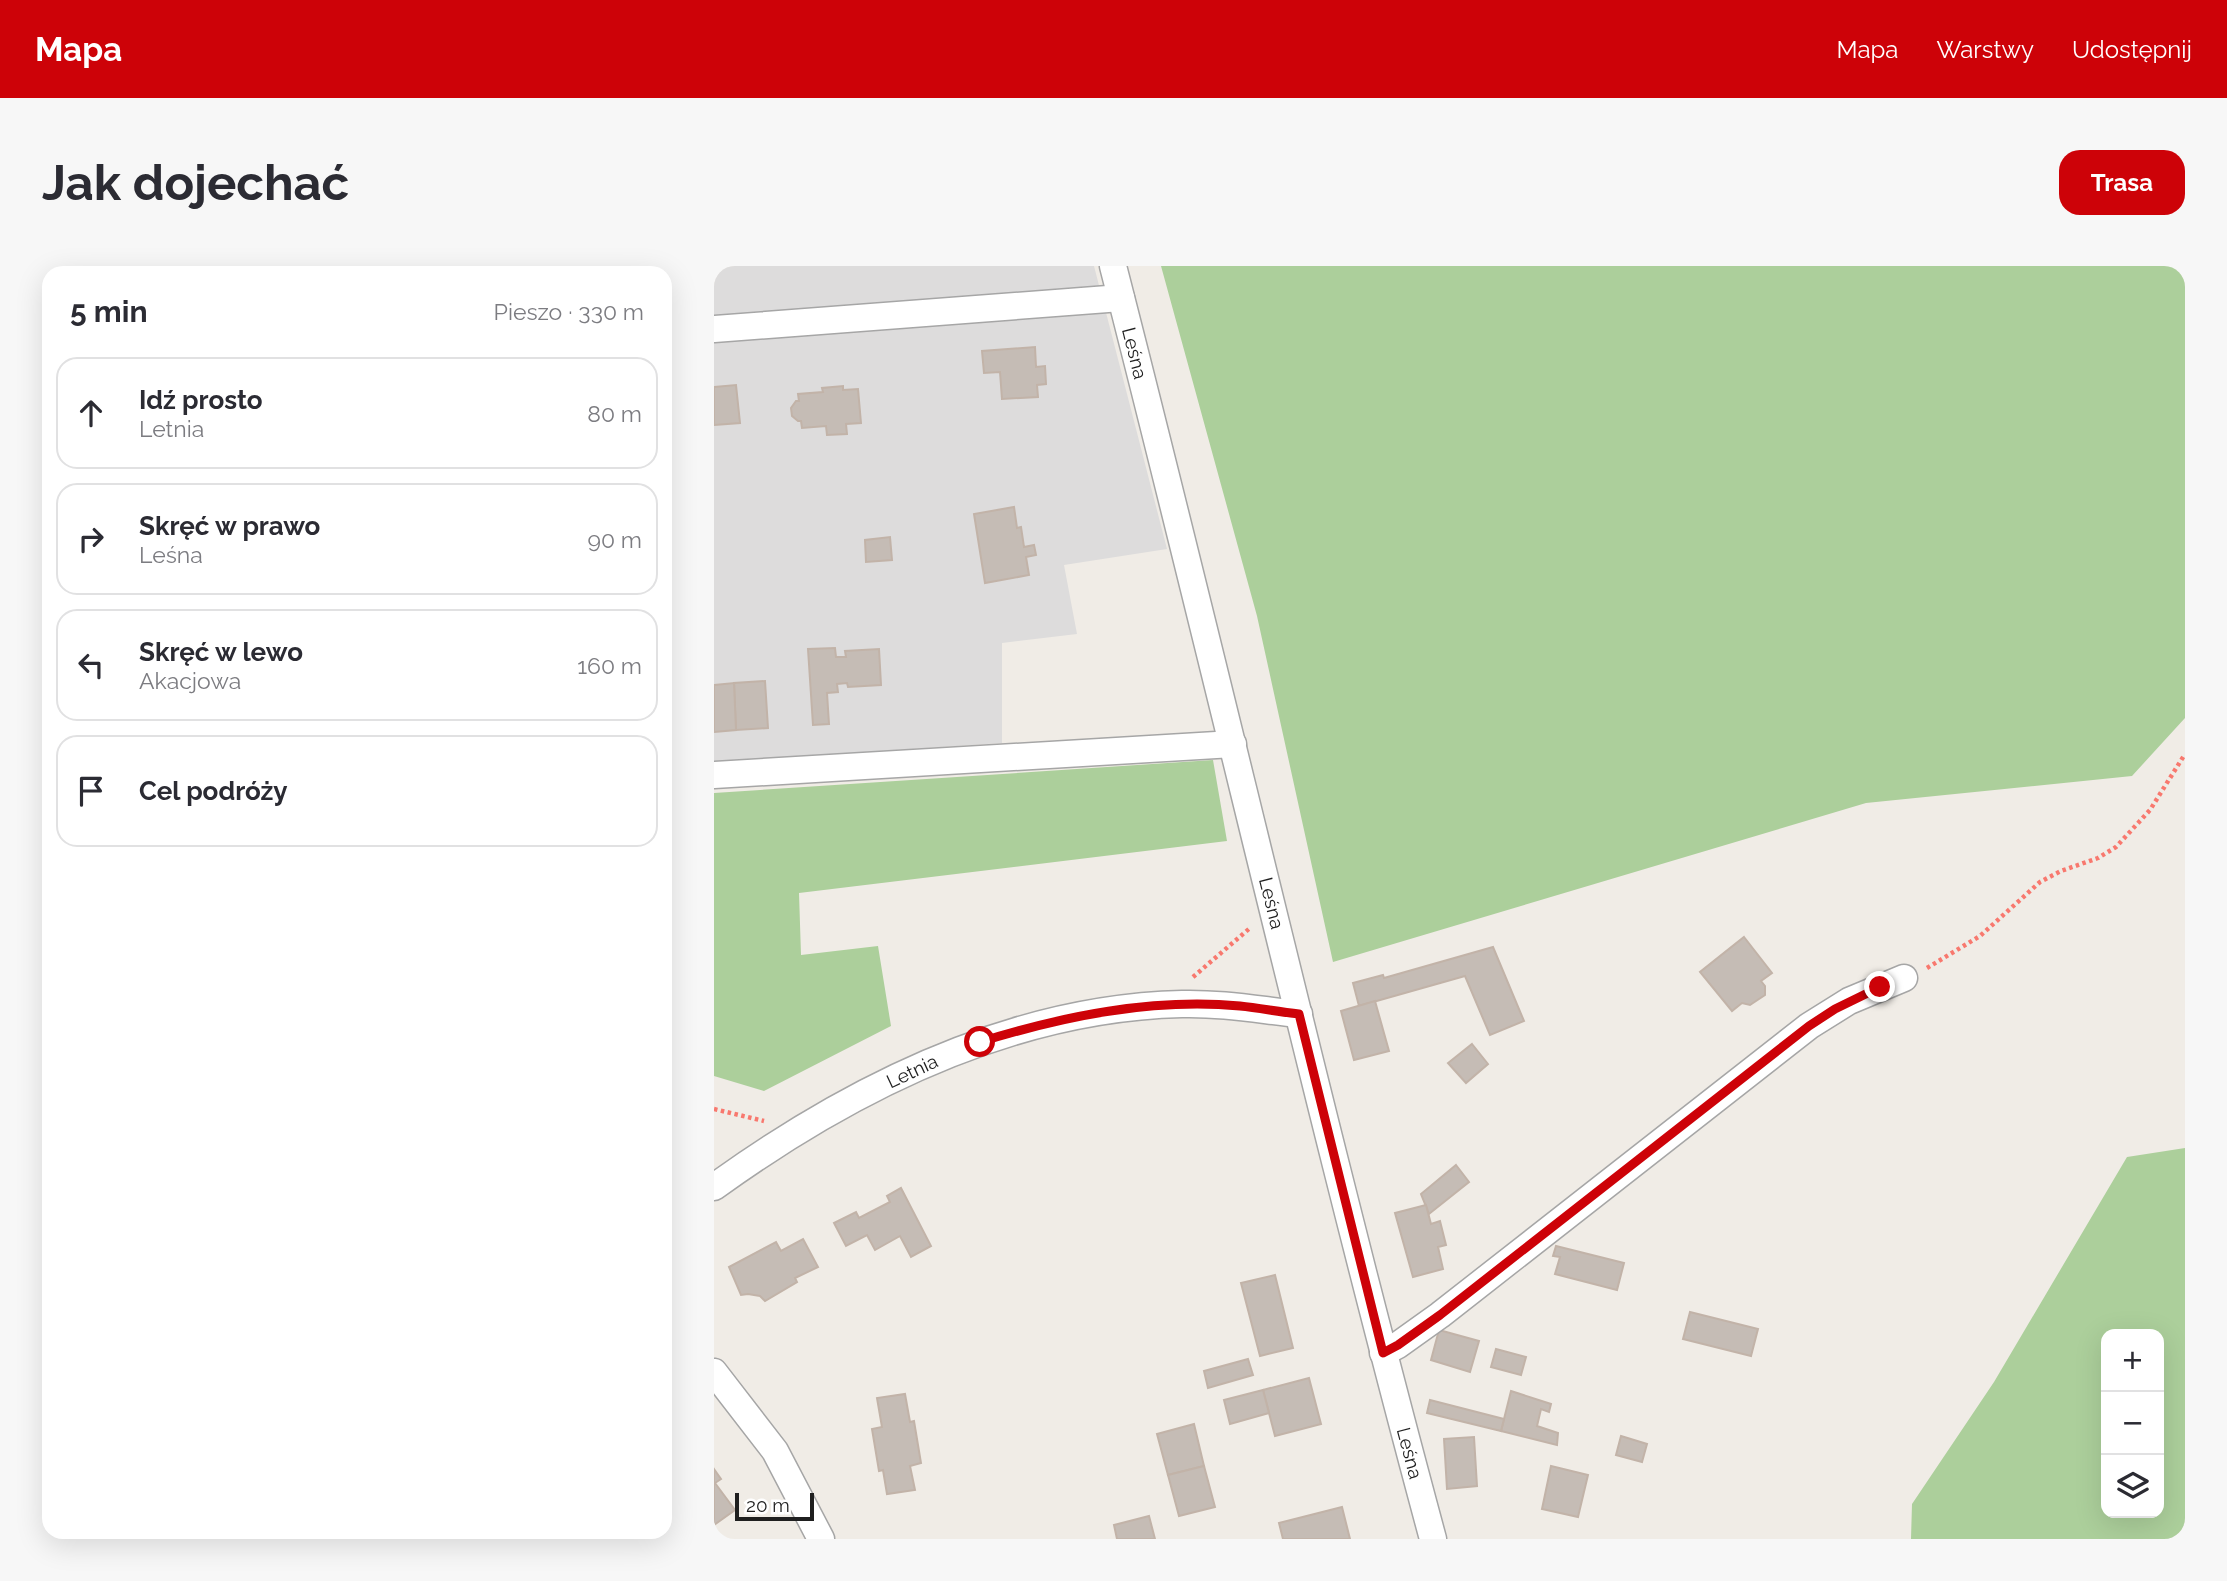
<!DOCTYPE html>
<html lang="pl">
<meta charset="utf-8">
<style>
body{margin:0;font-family:Raleway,sans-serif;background:#f7f7f7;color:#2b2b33}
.controls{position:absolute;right:21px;bottom:21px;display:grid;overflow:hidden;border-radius:14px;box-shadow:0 7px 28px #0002}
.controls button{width:63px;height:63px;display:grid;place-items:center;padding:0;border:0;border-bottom:2px solid #e1e1e2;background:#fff;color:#2b2b33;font:35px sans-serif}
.scale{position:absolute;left:21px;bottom:18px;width:79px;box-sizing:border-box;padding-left:7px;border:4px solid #1f1f1f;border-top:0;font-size:19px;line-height:24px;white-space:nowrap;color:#1f1f1f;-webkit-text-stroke:5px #fff;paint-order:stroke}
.stop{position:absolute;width:21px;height:21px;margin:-16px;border:5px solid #cd0208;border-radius:50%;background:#fff}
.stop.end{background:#cd0208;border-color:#fff;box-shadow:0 2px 7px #0008}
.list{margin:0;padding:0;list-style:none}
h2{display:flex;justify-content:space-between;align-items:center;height:91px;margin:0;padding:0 28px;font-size:30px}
h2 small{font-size:23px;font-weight:400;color:#7c7c81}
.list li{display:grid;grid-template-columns:46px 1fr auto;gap:21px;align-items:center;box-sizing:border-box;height:112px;margin:0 14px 14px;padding:0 14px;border:2px solid #e1e1e2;border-radius:21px}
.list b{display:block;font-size:26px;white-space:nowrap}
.list p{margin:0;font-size:23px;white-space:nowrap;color:#7c7c81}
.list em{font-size:23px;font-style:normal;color:#7c7c81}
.icon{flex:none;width:38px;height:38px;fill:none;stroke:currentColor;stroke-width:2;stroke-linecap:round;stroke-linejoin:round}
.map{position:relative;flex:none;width:1471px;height:1273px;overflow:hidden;border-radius:21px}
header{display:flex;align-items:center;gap:42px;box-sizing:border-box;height:98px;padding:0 35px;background:#cd0208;color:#fff}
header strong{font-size:33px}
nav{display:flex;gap:38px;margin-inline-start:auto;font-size:24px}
.intro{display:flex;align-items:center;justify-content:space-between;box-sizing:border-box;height:168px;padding:0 42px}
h1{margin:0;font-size:49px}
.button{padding:18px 32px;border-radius:21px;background:#cd0208;color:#fff;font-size:24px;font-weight:700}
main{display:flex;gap:42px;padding:0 42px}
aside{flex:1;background:#fff;border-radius:21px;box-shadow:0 7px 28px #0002}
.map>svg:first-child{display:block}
.residential{fill:#dddcdc}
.forest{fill:#accf9b;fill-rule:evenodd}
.building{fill:#c5bcb5;stroke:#c2b3a8;stroke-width:2}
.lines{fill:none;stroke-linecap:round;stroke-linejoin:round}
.minor-casing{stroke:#a6a6a6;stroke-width:29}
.path{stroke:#f8786e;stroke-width:4.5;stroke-dasharray:3.5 3.5;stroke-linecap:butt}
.minor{stroke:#fff;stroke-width:26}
.route{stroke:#cd0208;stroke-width:9}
.labels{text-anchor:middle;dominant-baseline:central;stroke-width:5;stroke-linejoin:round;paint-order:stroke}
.street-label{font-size:19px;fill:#1f1f1f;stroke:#fff}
</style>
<header>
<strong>Mapa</strong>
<nav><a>Mapa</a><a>Warstwy</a><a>Udostępnij</a></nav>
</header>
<div class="intro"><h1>Jak dojechać</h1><a class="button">Trasa</a></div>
<main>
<aside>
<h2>5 min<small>Pieszo · 330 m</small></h2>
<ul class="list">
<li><svg class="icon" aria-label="ahead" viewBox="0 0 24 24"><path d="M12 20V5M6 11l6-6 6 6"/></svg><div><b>Idź prosto</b><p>Letnia</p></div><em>80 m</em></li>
<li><svg class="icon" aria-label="right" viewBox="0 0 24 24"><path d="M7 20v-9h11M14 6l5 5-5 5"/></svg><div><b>Skręć w prawo</b><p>Leśna</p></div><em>90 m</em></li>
<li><svg class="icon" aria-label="left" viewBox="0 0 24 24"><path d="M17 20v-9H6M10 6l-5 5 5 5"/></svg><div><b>Skręć w lewo</b><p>Akacjowa</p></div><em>160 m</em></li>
<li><svg class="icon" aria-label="arrive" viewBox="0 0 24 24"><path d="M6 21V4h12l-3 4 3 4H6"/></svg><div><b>Cel podróży</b></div></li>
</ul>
</aside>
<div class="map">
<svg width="1471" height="1273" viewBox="0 0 1471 1273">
<rect width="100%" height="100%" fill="#f0ece6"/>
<path class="residential" d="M0,0H380L453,283L350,299L363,368L288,377V477L0,496Z"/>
<g class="forest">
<path d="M447,0H1471V452L1418,510L1152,537L619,696L543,350Z"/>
<path d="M499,494L513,575L85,627L87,689L164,680L177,760L50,825L0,810V527Z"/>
<path d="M1471,882V1273H1197L1198,1238L1280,1116L1413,891ZM1392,1068H1445V1247H1392Z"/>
</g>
<g class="building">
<path d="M321,81L322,101L331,100L332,118L323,119L324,131L288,133L286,106L270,107L268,85Z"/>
<path d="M22,119L26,157L0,159V121Z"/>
<path d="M129,120V124L144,123L147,157L132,158L133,168L113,169L112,160L88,162L87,155H84L78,150L77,142L82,135H85L84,128L109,126L108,122Z"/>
<path d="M300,241L303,262L307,261L310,281L320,279L322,289L312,291L315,309L271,317L260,248Z"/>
<path d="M176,271L178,294L152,296L151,274Z"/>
<path d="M121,382L122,391H132L131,385L165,383L167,419L134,421L133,417L123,418L124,426L113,427L115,458L99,459L94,383Z"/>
<path d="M51,415L54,462L22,464L20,417Z"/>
<path d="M20,417L22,464L0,466V419Z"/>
<path d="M1030,671L1058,707L1047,715L1051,720V729L1036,739L1028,737L1018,745L986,706Z"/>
<path d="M779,681L810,755L776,769L751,710L645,740L639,717L669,709L670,712Z"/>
<path d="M661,735L675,785L640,794L627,745Z"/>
<path d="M758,778L774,798L752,817L734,797Z"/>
<path d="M742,899L755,916L715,948L707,928Z"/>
<path d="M187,922L217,980L197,991L186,970L161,984L153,969L132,980L120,957L142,946L145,952L176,936L173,930Z"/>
<path d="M712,939L717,958L726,955L732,979L724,981L729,1003L699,1011L681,947Z"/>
<path d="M89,973L104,1001L81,1012L83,1016L51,1035L46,1030L34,1028L27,1029L15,1001L62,976L67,985Z"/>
<path d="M842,980L910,997L903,1024L841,1008L846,991L839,990Z"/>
<path d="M561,1009L579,1082L546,1090L527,1017Z"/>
<path d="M976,1046L1044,1063L1037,1090L969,1073Z"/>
<path d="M725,1064L765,1075L756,1106L717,1094Z"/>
<path d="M782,1083L812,1091L807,1109L777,1101Z"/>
<path d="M534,1093L539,1109L494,1122L490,1105Z"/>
<path d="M595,1112L607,1158L561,1170L549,1124Z"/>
<path d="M549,1124L555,1147L516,1158L510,1134Z"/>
<path d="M797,1125L837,1138L835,1146L827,1143L823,1160L844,1167L843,1179L787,1165Z"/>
<path d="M191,1128L196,1156L200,1155L207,1197L196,1200L201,1224L173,1228L169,1204L165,1205L158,1163L168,1161L163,1132Z"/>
<path d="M716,1134L790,1153L787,1165L713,1147Z"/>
<path d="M480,1158L490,1200L454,1209L443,1168Z"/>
<path d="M907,1170L933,1178L928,1196L902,1189Z"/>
<path d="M760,1171L763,1220L733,1223L730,1173Z"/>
<path d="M490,1200L501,1241L465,1250L454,1209Z"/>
<path d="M837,1200L874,1209L864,1251L828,1243Z"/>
<path d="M0,1203L7,1213L1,1217L21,1244L0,1259Z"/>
<path d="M628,1241L636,1273H569L565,1257Z"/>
<path d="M435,1250L441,1273H403L400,1259Z"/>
</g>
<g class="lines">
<g class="minor-casing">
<g id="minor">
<path d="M399,0C508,424 605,851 719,1273"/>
<path d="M0,63L407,32"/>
<path d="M0,509L519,478"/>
<path d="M0,921C137,822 296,742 468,738C508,737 546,744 585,748"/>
<path d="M669,1087L684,1079L726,1049L1095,760L1135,735L1190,712"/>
<path d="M0,1106L61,1185L107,1273"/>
</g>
</g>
<g class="path">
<path d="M1213,702L1266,670L1326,616L1347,605L1384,592L1402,581L1436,544L1471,488"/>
<path d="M479,711L536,662"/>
<path d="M0,843L50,855"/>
</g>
<use href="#minor" class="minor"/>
</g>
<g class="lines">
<path class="route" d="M266,776C350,750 438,732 526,740C546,742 565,746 585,748L669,1087L684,1079L726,1049L1095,760L1121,743L1166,721"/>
</g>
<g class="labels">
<g class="street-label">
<text transform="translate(421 87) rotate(76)">Leśna</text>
<text transform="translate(558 637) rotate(76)">Leśna</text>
<text transform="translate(198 805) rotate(-25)">Letnia</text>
<text transform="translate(696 1187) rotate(75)">Leśna</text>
</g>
</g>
</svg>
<div class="controls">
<button>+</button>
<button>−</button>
<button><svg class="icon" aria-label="layers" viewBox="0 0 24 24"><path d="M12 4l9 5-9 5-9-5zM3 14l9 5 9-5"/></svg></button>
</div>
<div class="scale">20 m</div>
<div class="stop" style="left:266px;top:776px"></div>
<div class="stop end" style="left:1166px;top:721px"></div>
</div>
</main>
